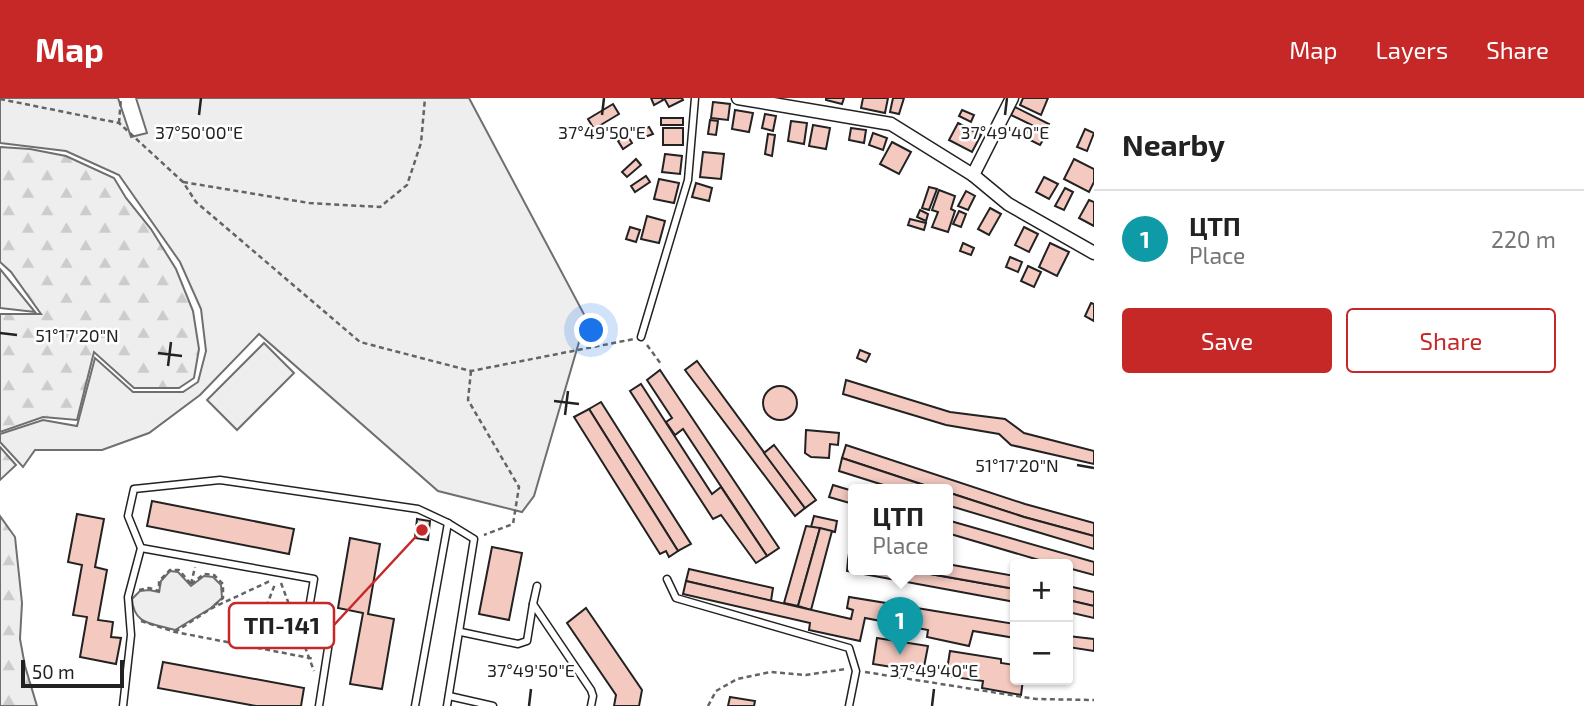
<!DOCTYPE html>
<meta charset="utf-8">
<style>
body{margin:0;font-family:"Exo 2",sans-serif;background:#f6f6f6;color:#222}
.controls{position:absolute;right:21px;bottom:21px;display:grid;overflow:hidden;border-radius:7px;box-shadow:0 2px 5px #0004}
.controls button{width:63px;height:63px;display:grid;place-items:center;padding:0;border:0;border-bottom:2px solid #e0e0e0;background:#fff;color:#222;font:35px sans-serif}
.scale{position:absolute;left:21px;bottom:18px;width:103px;box-sizing:border-box;padding-left:7px;border:4px solid #222;border-top:0;font-size:19px;line-height:24px;white-space:nowrap;color:#222;-webkit-text-stroke:5px #fff;paint-order:stroke}
.you{position:absolute;left:592px;top:233px;width:24px;height:24px;margin:-18px;border:5px solid #fff;border-radius:50%;background:#1a73e8;box-shadow:0 0 0 10px #1a73e833}
.badge{display:grid;place-items:center;width:46px;height:46px;border-radius:50%;background:#c62828;color:#fff;font-size:23px;font-weight:700}
.pin{position:absolute;translate:-50% -58px;filter:drop-shadow(0 2px 4px #0008)}
.pin::after{content:'';position:absolute;top:37px;width:24px;height:21px;background:inherit;clip-path:polygon(0 0,100% 0,50% 100%)}
.popup{position:absolute;left:848px;top:386px;width:105px;height:91px;box-sizing:border-box;display:grid;place-content:center;border-radius:7px;background:#fff;filter:drop-shadow(0 2px 5px #0005);font-size:23px;white-space:nowrap;color:#767676}
.popup b{font-size:26px;color:#222}
.popup::after{content:'';position:absolute;left:50%;top:100%;margin-left:-14px;border:14px solid transparent;border-top-color:#fff}
.list{margin:0;padding:0;list-style:none}
h2{display:flex;justify-content:space-between;align-items:center;height:91px;margin:0;padding:0 28px;font-size:30px}
h2 small{font-size:23px;font-weight:400;color:#767676}
.list li{display:grid;grid-template-columns:46px 1fr auto;gap:21px;align-items:center;box-sizing:border-box;height:98px;padding:0 28px;border-top:2px solid #e0e0e0}
.list b{display:block;font-size:26px;white-space:nowrap}
.list p{margin:0;font-size:23px;white-space:nowrap;color:#767676}
.list em{font-size:23px;font-style:normal;color:#767676}
.actions{display:flex;gap:14px;padding:21px 28px}
.actions a{flex:1;padding:16px 0;border:2px solid #c62828;border-radius:7px;text-align:center;font-size:24px;color:#c62828}
.actions .main{background:#c62828;color:#fff}
.map{position:relative;flex:none;width:1094px;height:608px;overflow:hidden}
header{display:flex;align-items:center;gap:42px;box-sizing:border-box;height:98px;padding:0 35px;background:#c62828;color:#fff}
header strong{font-size:33px}
nav{display:flex;gap:38px;margin-inline-start:auto;font-size:24px}
main{display:flex}
aside{flex:1;background:#fff}
.map>svg:first-child{display:block}
.green{fill:#eee;stroke:#6f6f6f;stroke-width:2}
.forest{fill:url(#forest-firs);stroke:#6f6f6f;stroke-width:2}
.building{fill:#f3c9c0;stroke:#222;stroke-width:2}
.lines{fill:none;stroke-linecap:round;stroke-linejoin:round}
.lane-casing{stroke:#222;stroke-width:9}
.street-casing{stroke:#222;stroke-width:15}
.path{stroke:#646464;stroke-width:2.5;stroke-dasharray:5 3.5;stroke-linecap:butt}
.lane{stroke:#fff;stroke-width:6}
.street{stroke:#fff;stroke-width:12}
.ticks{fill:none;stroke:#222;stroke-width:2.5}
.ticks-label{font-size:18px;text-anchor:middle;fill:#222;stroke:#fff;stroke-width:5;stroke-linejoin:round;paint-order:stroke}
.leader{fill:none;stroke:#c62828;stroke-width:2.5}
.callout-dot{fill:#c62828;stroke:#fff;stroke-width:2.5}
.callout{fill:#fff;stroke:#c62828;stroke-width:2.5}
.callout-label{font-size:24px;text-anchor:middle;font-weight:bold;fill:#222}
</style>
<header>
<strong>Map</strong>
<nav><a>Map</a><a>Layers</a><a>Share</a></nav>
</header>
<main>
<div class="map">
<svg width="1094" height="608" viewBox="0 0 1094 608">
<defs>
<pattern id="forest-firs" width="22" height="20" patternUnits="userSpaceOnUse" patternTransform="scale(1.75)"><rect width="22" height="20" fill="#eee"/><path d="M5 1l3.5 6h-7zM16 11l3.5 6h-7z" fill="#ccc"/></pattern>
</defs>
<rect width="100%" height="100%" fill="#fff"/>
<g class="green">
<path d="M0,0H118L131,39L147,35L136,0H469L586,220L534,398L522,414L438,393L259,236L200,297L149,335L102,352H35L23,369L0,344V336L43,322L77,328L95,260L133,294H183L198,284L206,253L201,211L180,164L119,77L66,53L0,45Z"/>
<path d="M0,171L35,214L0,210Z"/>
<path d="M264,245L294,275L237,332L207,302Z"/>
<path d="M170,473L178,474L191,488L204,478L213,479L221,487L222,500L211,510L175,532C153,525 134,528 132,501L140,493L149,492L159,494L161,483Z"/>
</g>
<g class="forest">
<path d="M0,49L30,51L66,58L114,80L126,100L151,131L176,171L193,213L199,251L194,280L179,290H134L94,254L77,322L43,319L0,334V216H41L11,174L0,164Z"/>
<path d="M0,349L16,367L0,382Z"/>
<path d="M0,418L15,439L22,505L20,541L25,568L37,608H0Z"/>
</g>
<g class="building">
<path d="M651,0H662L663,2L654,7Z"/>
<path d="M664,0H682L683,2L669,9Z"/>
<path d="M826,0H844L842,6L826,2Z"/>
<path d="M863,0H888L885,15L861,10Z"/>
<path d="M893,0H904L899,16L890,14Z"/>
<path d="M1023,0H1048L1041,17L1020,7Z"/>
<path d="M713,4L730,6L728,22L711,20Z"/>
<path d="M613,6L619,16L594,31L588,21Z"/>
<path d="M1015,9L1049,26L1046,34L1011,17Z"/>
<path d="M735,12L753,15L749,34L732,31Z"/>
<path d="M962,12L974,17L971,24L959,18Z"/>
<path d="M765,16L776,18L773,33L762,30Z"/>
<rect x="661" y="20" width="22" height="7"/>
<path d="M710,22L718,23L716,37L708,36Z"/>
<path d="M791,23L807,25L804,46L788,43Z"/>
<path d="M958,25L981,37L972,54L949,42Z"/>
<path d="M813,27L830,30L826,51L809,48Z"/>
<path d="M1030,28L1046,37L1040,47L1024,39Z"/>
<path d="M649,29L653,36L640,41L637,34Z"/>
<rect x="663" y="30" width="20" height="17"/>
<path d="M851,30L866,32L864,45L849,42Z"/>
<path d="M1085,31L1094,35L1087,53L1077,49Z"/>
<path d="M873,35L887,40L883,52L869,47Z"/>
<path d="M768,36L775,37L772,58L765,56Z"/>
<path d="M627,37L632,45L623,51L618,43Z"/>
<path d="M892,44L911,54L899,76L880,66Z"/>
<path d="M703,54L724,56L721,81L700,79Z"/>
<path d="M665,56L682,58L680,76L662,74Z"/>
<path d="M636,61L641,67L627,79L622,74Z"/>
<path d="M1074,61L1094,71V84L1089,94L1064,81Z"/>
<path d="M646,78L650,84L635,94L631,88Z"/>
<path d="M1044,79L1058,86L1049,101L1036,94Z"/>
<path d="M659,81L679,85L674,105L654,101Z"/>
<path d="M696,85L712,90L709,103L692,99Z"/>
<path d="M929,89L937,91L929,112L922,110Z"/>
<path d="M1065,90L1073,94L1064,112L1055,108Z"/>
<path d="M939,92L955,98L951,111L955,113L948,134L932,129L938,114L932,112Z"/>
<path d="M966,93L975,98L968,112L958,108Z"/>
<path d="M1089,102L1094,104V128L1079,120Z"/>
<path d="M990,110L1001,116L989,137L978,131Z"/>
<path d="M920,112L928,116L926,123L917,119Z"/>
<path d="M959,113L966,116L961,129L953,126Z"/>
<path d="M647,118L665,123L659,145L641,141Z"/>
<path d="M910,121L926,125L924,132L908,127Z"/>
<path d="M630,129L640,132L636,144L626,141Z"/>
<path d="M1024,129L1038,136L1029,154L1015,147Z"/>
<path d="M963,145L974,150L971,157L960,153Z"/>
<path d="M1050,145L1069,154L1057,178L1039,169Z"/>
<path d="M1010,159L1022,164L1018,174L1006,169Z"/>
<path d="M1028,168L1041,174L1034,189L1021,183Z"/>
<path d="M1091,205L1094,206V223L1085,218Z"/>
<path d="M860,252L870,256L866,264L857,260Z"/>
<path d="M697,263L805,410L795,418L685,272Z"/>
<path d="M660,272L779,450L767,458L683,331L675,337L666,324L672,320L647,282Z"/>
<path d="M846,282L950,314L1005,321L1024,335L1094,353V366L1011,347L999,336L946,327L843,296Z"/>
<path d="M641,286L712,396L721,389L767,458L756,465L721,417L713,421L630,293Z"/>
<circle cx="780" cy="305" r="17"/>
<path d="M601,304L691,446L678,453L589,311Z"/>
<path d="M589,311L678,453L669,459L666,453L660,456L574,319Z"/>
<path d="M806,332L839,335L838,347L830,346L829,360L811,359L805,355Z"/>
<path d="M774,347L816,402L805,410L764,355Z"/>
<path d="M846,347L1025,406L1094,425V438L1024,419L947,394V391H936L842,360Z"/>
<path d="M842,360L936,391H896L839,373Z"/>
<path d="M833,387L853,393V406L829,399Z"/>
<path d="M947,394L1024,419L1094,438V451L947,407Z"/>
<path d="M152,403L294,431L289,456L147,428Z"/>
<path d="M77,416L104,421L95,469L107,472L98,522L113,524L111,539L121,540L116,566L80,559L87,519L73,517L82,467L68,464Z"/>
<path d="M814,418L837,423L835,434L811,429Z"/>
<path d="M417,421L430,423L428,442L415,440Z"/>
<path d="M947,422L1094,464V477L1068,470V466H1053L1039,462L947,435Z"/>
<path d="M806,428L820,430L798,508L784,505Z"/>
<path d="M820,430L832,433L811,512L798,508Z"/>
<path d="M350,440L380,446L368,516L394,521L382,591L350,586L363,515L338,510Z"/>
<path d="M492,449L522,455L509,522L479,516Z"/>
<path d="M850,449H853V463L848,462Z"/>
<path d="M848,462L853,463V471H902L1015,491V504L847,473Z"/>
<path d="M947,466L1015,478V491L902,471H947Z"/>
<path d="M689,471L773,490L771,503L686,483Z"/>
<path d="M686,483L851,521L853,512L847,510L849,499L1015,526V540L973,533L969,548L927,539L928,532L865,520L860,543L809,532L810,525L683,496Z"/>
<path d="M1068,488L1094,494V508L1068,502Z"/>
<path d="M1068,502L1094,508V520L1068,514Z"/>
<path d="M586,510L642,592L639,608H614L616,597L567,525Z"/>
<path d="M1068,538L1094,541V553L1068,549Z"/>
<path d="M877,540L928,548L923,574L873,566Z"/>
<path d="M950,553L1001,561V565L1015,567V582H1023L1021,597L982,590L983,583L946,578Z"/>
<path d="M163,564L304,590L301,608H256L158,590Z"/>
<path d="M730,599L755,603L754,608H728Z"/>
</g>
<g class="lines">
<g class="lane-casing">
<g id="lane">
<path d="M641,239L688,82L695,0"/>
<path d="M141,450L128,418L134,391L220,382L418,411L448,425L474,441L447,608"/>
<path d="M667,481L676,500L849,550L856,573L849,608"/>
<path d="M533,506L537,488"/>
<path d="M461,534L518,546L527,543L533,506L591,592L593,598L591,608"/>
<path d="M449,598L493,608"/>
<path d="M123,608L131,537L128,499L141,450L314,481L308,516L329,544L319,608"/>
<path d="M415,608L448,425"/>
</g>
</g>
<g class="street-casing">
<g id="street">
<path d="M738,0L891,26L973,77L1008,106L1094,155"/>
<path d="M973,77L1012,0"/>
</g>
</g>
<g class="path">
<path d="M0,1L119,25L183,84L196,104L360,244L471,273L634,241"/>
<path d="M119,25L121,0"/>
<path d="M183,84L309,105L380,109L407,87L421,45L425,0"/>
<path d="M647,247L661,266"/>
<path d="M471,273L468,302L519,389L513,426L484,437"/>
<path d="M281,485L314,573"/>
<path d="M191,486L204,476L214,477L223,486V500L215,507"/>
<path d="M191,486L195,469"/>
<path d="M139,492L149,490L159,493V483L170,472H179L191,486"/>
<path d="M141,523L175,534L315,561"/>
<path d="M175,534L212,510L270,483"/>
<path d="M251,548L275,486"/>
<path d="M865,574L1036,601L1094,602"/>
<path d="M708,608L716,593L737,581L771,574L806,577L845,571"/>
</g>
<use href="#lane" class="lane"/>
<use href="#street" class="street"/>
</g>
<path class="ticks" d="M199,17L201,0M602,17L604,0M1005,17L1007,0M0,235L17,237M158,255L182,258M168,268L171,244M554,303L579,306M565,317L568,293M1077,367L1094,370M529,608L531,591M932,608L934,591"/>
<g class="ticks-label">
<text x="199" y="41">37°50'00"E</text>
<text x="602" y="41">37°49'50"E</text>
<text x="1005" y="41">37°49'40"E</text>
<text x="77" y="244">51°17'20"N</text>
<text x="1017" y="374">51°17'20"N</text>
<text x="531" y="579">37°49'50"E</text>
<text x="934" y="579">37°49'40"E</text>
</g>
<path class="leader" d="M422 432L334 527"/>
<circle class="callout-dot" cx="422" cy="432" r="7"/>
<rect class="callout" x="229" y="505" width="105" height="45" rx="7"/>
<g class="callout-label">
<text x="282" y="536">ТП-141</text>
</g>
</svg>
<div class="controls">
<button>+</button>
<button>−</button>
</div>
<div class="scale">50 m</div>
<div class="you"></div>
<div class="pin badge" style="left:900px;top:557px;background:#0f9aa8">1</div>
<div class="popup"><b>ЦТП</b>Place</div>
</div>
<aside>
<h2>Nearby<small></small></h2>
<ul class="list">
<li><span class="badge" style="background:#0f9aa8">1</span><div><b>ЦТП</b><p>Place</p></div><em>220 m</em></li>
</ul>
<div class="actions"><a class="main">Save</a><a>Share</a></div>
</aside>
</main>
